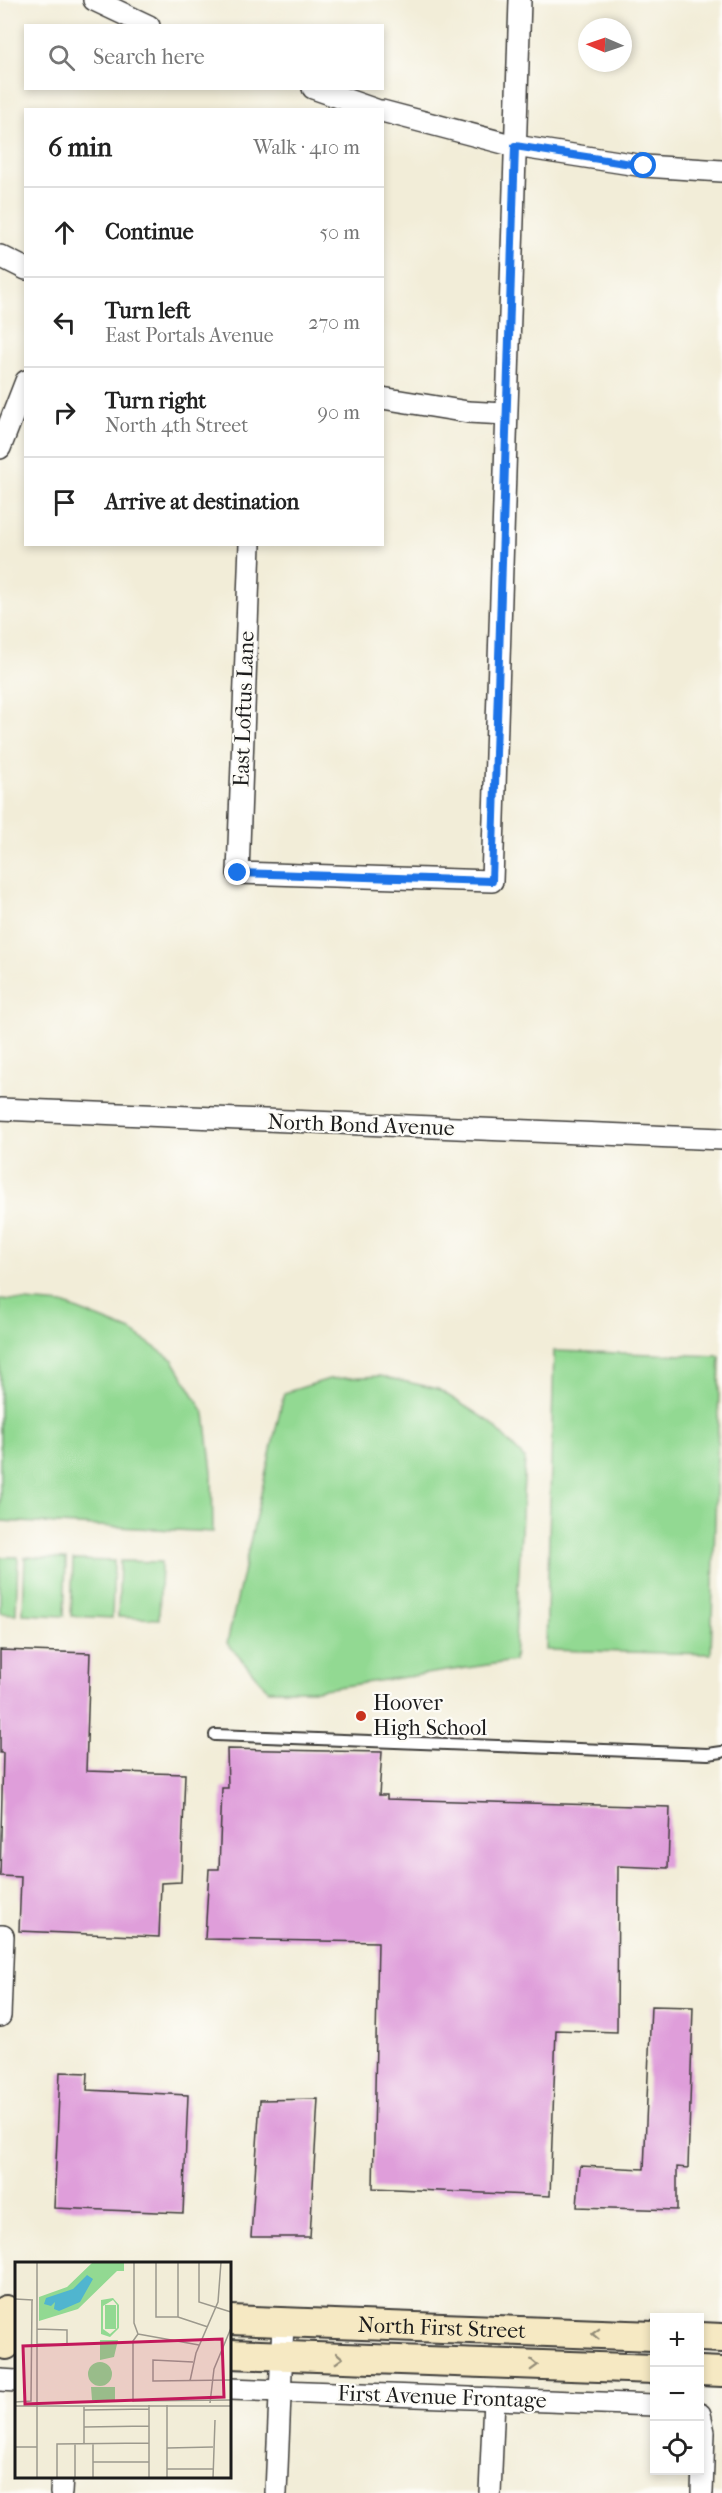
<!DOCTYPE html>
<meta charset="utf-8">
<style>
body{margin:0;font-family:"IM FELL French Canon",serif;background:#f2f2f2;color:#222}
.controls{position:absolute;right:18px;bottom:18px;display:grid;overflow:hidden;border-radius:0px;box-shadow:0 3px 9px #0003}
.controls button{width:54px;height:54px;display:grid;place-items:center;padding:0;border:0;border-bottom:2px solid #e0e0e0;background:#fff;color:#222;font:30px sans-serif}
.compass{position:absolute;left:578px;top:18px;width:54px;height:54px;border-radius:50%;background:#fff;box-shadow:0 3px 9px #0003;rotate:272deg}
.stop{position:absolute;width:18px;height:18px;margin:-14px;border:4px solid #1a73e8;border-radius:50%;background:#fff}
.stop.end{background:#1a73e8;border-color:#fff;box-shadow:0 2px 6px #0008}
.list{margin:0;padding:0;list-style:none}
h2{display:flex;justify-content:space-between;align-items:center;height:78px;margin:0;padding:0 24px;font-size:26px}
h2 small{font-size:20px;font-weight:400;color:#767676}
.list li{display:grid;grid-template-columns:39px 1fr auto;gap:18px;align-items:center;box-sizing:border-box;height:90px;padding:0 24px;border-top:2px solid #e0e0e0}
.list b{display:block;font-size:22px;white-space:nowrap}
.list p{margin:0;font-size:20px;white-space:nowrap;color:#767676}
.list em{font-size:20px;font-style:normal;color:#767676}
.icon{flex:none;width:33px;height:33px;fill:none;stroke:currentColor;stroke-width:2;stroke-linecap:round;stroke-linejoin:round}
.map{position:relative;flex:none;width:722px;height:2493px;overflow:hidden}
.search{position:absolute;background:#fff;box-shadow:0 3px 9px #0003;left:24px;top:24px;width:360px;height:66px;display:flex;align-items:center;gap:15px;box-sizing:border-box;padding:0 21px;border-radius:0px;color:#767676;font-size:22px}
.panel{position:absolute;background:#fff;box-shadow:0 3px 9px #0003;left:24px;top:108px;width:360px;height:438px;border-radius:0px}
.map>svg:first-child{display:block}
.green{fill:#92d992;stroke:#577a57;stroke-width:1.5}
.building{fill:#df9eda}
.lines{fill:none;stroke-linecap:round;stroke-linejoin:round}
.service-casing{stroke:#3c3b38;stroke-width:14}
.minor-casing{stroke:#3c3b38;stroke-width:24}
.secondary-casing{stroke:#3c3b38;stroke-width:32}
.service{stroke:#fff;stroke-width:10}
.minor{stroke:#fff;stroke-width:21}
.secondary{stroke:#f6e9c3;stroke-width:28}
.oneway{stroke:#948d78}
.route{stroke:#1a73e8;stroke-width:8}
.poi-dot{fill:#c8321e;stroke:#fdfcf7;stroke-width:2}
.labels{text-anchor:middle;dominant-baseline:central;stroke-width:4.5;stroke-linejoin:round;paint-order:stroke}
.street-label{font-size:22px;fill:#1c1c1c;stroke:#fdfcf7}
.poi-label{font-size:22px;fill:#1c1c1c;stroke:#fdfcf7;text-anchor:start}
.inset-road{fill:none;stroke:#9c998d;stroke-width:1.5}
.view{fill:#c2185b;fill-opacity:0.15;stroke:#c2185b;stroke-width:3}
.inset-edge{fill:none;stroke:#1c1c1c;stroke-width:3}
</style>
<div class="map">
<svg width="722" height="2493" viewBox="0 0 722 2493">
<rect width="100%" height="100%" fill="#fdfcf7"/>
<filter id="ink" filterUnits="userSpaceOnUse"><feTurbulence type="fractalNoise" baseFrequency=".0167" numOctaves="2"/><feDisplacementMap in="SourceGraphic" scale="12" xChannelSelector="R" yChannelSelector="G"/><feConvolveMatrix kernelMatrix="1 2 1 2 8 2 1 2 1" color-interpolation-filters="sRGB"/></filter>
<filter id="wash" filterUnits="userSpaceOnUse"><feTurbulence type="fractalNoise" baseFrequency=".008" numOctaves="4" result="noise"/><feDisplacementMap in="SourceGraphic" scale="24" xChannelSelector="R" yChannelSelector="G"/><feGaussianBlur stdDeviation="1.35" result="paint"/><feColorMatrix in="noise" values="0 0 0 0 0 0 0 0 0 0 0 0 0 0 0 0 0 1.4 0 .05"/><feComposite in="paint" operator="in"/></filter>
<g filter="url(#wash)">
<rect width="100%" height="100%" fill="#f2edd8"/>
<g class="green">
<path d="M0,1299L63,1304L131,1331L173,1360L205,1414L212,1472L213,1532L0,1521Z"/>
<path d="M554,1351L720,1356L711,1654L546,1650Z"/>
<path d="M380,1376L438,1389L490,1422L525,1459L514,1661L317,1690H268L227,1643L284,1393L329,1379Z"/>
<path d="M0,1557H18L16,1614L0,1613Z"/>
<path d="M25,1557L66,1559L64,1616L23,1614Z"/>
<path d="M73,1560L114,1561L112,1618L71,1616Z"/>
<path d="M120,1561L161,1562L159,1619L118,1617Z"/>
</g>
<g id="blocks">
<g class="building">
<path d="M0,1650L90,1653L86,1771L185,1774L181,1882L161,1883L159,1937L19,1931L21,1877L0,1876L3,1753H0Z"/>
<path d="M227,1749L382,1752L379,1795H387V1799L670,1807L668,1868L618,1866L617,2032L556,2030L550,2196L373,2188L378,1942L205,1939L209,1869H219L222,1788H228Z"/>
<path d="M651,2006L693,2007L688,2168L677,2167V2210L577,2207L580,2166L644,2169Z"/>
<path d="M60,2072L88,2073L87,2090L188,2095L183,2213L54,2208Z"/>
<path d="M318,2099L310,2237H251L260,2100Z"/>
</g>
</g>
</g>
<g filter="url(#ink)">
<use href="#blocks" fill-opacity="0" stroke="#3c3b38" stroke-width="1.5"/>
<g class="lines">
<g class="service-casing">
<path id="service" d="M215,1735L708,1754L722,1752"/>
</g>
<g class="minor-casing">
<g id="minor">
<path d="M94,0L149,26"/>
<path d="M313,88L376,110"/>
<path d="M382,111L515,146L644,166L722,171"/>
<path d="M0,256L26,269"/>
<path d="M382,398L468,412L506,414"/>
<path d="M0,448L26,381"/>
<path d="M250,544L238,873L492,881L520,0"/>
<path d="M0,1109L722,1139"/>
<path d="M0,1936H3L0,2016"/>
<path d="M0,2380L16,2381"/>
<path d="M230,2389L654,2405"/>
<path d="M700,2414L704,2432L702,2493"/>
<path d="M61,2493L62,2476"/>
<path d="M276,2493L283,2323"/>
<path d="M490,2493L494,2399"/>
</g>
</g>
<g class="secondary-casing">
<g id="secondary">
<path id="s1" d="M230,2320L654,2336"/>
<path d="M700,2337L722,2338"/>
<path d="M6,2345V2310"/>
<path d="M230,2354L654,2369"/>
<path d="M700,2371L722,2372"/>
</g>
</g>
<use href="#service" class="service"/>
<use href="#minor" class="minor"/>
<use href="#secondary" class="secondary"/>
</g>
<defs><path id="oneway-chevron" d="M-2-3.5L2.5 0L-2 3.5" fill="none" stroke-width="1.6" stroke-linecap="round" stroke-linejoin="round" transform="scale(1.5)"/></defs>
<g class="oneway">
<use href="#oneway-chevron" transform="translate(596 2334) rotate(-178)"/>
<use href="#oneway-chevron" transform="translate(339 2358) rotate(2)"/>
<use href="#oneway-chevron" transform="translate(534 2365) rotate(2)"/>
</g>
</g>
<g class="lines" filter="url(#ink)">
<path class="route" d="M238,873L492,881L515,146L644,166"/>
</g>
<circle class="poi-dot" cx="361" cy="1716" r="6"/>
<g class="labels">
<g class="street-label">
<text transform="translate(244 709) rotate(-88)">East Loftus Lane</text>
<text transform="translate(361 1125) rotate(2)">North Bond Avenue</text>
<text stroke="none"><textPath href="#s1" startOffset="212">North First Street</textPath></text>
<text transform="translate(442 2397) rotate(2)">First Avenue Frontage</text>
</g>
<g class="poi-label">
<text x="373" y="1703">Hoover<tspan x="373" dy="25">High School</tspan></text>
</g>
</g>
<g transform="translate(15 2262)">
<rect width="216" height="216" fill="#f2edd8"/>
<path d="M78,0H109V9H102L63,47L24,59V35L52,25ZM98,36L104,43V66L95,75L86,72V38ZM98,38L102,43V66L95,72L88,67V44ZM90,43H101V67H90ZM85,78H103L99,95L85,98ZM73 112a12 12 0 1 1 24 0a12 12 0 1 1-24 0ZM76,125H100V138H77Z" fill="#92d992" fill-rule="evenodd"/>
<path d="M72,13L78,17L65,40L44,49L39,47L40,40L36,44L29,42L31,36L58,27Z" fill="#50b5cf"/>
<path class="inset-road" d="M119,0V61L123,72M141,0V55H163L193,65M163,0V55M184,0V40L216,50M0,37L18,38M22,67L52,68V83L22,82M123,72L184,83M178,100L138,98V119L216,118M175,119L181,91L203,40L206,0M118,139L216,138M0,140L16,139L17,38M118,140V79L123,72M195,141L199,107L216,66M134,143V216M0,144H216M69,148L134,147M69,165L134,164M60,182V216M69,182V145M0,185H22M152,186L198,185M78,200H134M152,207H198M22,216V0M42,216V182L134,181M78,216V182M152,216V143M198,216L200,158"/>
<path class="view" d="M207,77L209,135L10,142L8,84Z"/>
<rect width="216" height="216" class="inset-edge"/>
</g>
</svg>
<div class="controls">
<button>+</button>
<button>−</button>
<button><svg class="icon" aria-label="locate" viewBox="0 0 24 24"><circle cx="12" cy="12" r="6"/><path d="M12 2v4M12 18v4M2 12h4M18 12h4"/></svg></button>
</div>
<svg class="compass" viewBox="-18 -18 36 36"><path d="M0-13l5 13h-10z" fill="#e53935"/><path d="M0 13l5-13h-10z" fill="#767676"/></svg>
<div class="stop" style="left:644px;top:166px"></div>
<div class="stop end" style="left:238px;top:873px"></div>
<div class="search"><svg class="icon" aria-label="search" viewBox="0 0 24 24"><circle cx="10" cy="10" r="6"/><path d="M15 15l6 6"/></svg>Search here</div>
<section class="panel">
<h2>6 min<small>Walk · 410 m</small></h2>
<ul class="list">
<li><svg class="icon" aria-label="ahead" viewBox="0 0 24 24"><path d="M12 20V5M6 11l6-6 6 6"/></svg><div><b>Continue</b></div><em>50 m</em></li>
<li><svg class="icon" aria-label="left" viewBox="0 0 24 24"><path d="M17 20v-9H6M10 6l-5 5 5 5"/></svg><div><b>Turn left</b><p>East Portals Avenue</p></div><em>270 m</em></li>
<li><svg class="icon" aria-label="right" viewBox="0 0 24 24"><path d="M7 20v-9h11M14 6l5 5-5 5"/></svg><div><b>Turn right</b><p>North 4th Street</p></div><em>90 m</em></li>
<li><svg class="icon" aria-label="arrive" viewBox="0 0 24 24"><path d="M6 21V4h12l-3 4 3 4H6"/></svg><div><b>Arrive at destination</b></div></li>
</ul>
</section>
</div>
